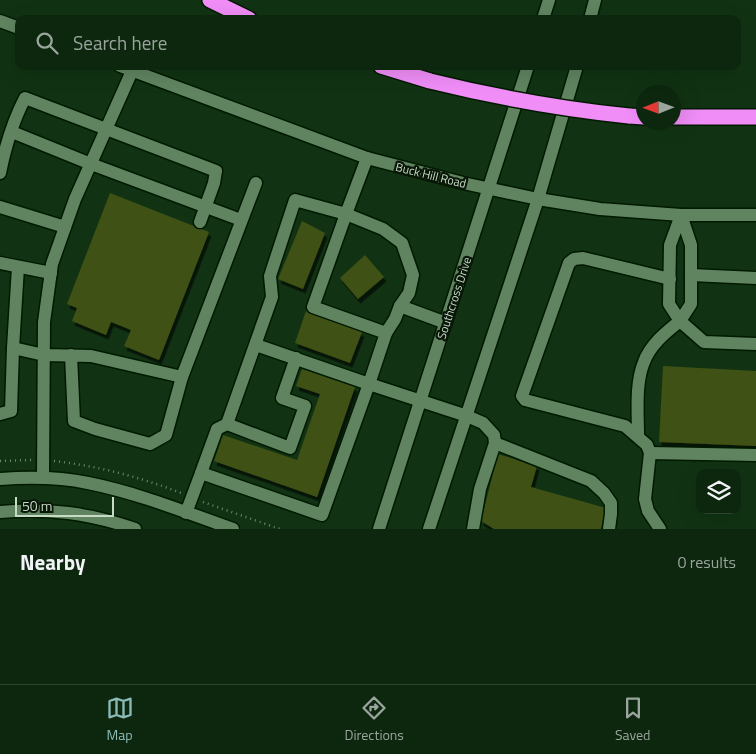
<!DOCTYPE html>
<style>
body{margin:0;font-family:"Titillium Web",sans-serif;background:#1b321c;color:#f1f3f6}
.controls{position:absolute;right:15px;bottom:15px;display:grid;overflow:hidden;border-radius:10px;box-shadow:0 5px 20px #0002}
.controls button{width:45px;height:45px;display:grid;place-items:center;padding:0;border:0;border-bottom:1px solid #2d432e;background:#0d260e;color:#f1f3f6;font:25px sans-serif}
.compass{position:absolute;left:636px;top:85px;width:45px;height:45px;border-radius:50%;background:#0d260e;box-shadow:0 5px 20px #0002;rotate:269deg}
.scale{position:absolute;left:15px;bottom:12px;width:99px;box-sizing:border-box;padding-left:5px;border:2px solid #c6dac6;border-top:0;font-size:14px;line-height:18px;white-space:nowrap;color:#c6dac6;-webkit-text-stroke:4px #091709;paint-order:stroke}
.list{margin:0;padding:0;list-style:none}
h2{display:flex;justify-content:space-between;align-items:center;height:65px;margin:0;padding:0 20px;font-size:21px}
h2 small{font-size:16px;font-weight:400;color:#9aa59e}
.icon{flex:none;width:28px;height:28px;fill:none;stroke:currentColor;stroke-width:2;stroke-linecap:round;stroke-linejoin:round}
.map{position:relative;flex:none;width:756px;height:529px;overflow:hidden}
.search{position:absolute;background:#0d260e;box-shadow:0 5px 20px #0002;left:15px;right:15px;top:15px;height:55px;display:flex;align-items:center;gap:12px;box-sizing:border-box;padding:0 18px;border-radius:10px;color:#9aa59e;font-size:19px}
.sheet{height:155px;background:#0d260e}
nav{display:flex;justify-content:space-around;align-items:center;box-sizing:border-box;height:70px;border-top:1px solid #2d432e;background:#0d260e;font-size:14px;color:#9aa59e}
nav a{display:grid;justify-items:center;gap:2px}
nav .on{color:#8bbbb9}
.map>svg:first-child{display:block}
.building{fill:#3f5114;filter:url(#shadow)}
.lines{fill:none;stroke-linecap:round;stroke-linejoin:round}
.minor-casing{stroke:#001a00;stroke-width:15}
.highway-casing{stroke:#001a00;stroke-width:18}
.path{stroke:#6c876d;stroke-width:2.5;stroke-dasharray:1 4;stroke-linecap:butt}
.minor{stroke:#608460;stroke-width:12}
.highway{stroke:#f08df7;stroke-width:15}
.highway-bridge-casing{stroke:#001a00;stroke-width:18;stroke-linecap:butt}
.highway-bridge{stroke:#f08df7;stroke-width:15}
.labels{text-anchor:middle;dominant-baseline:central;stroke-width:4.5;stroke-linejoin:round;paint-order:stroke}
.street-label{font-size:12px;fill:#c6dac6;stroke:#091709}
</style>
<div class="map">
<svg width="756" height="529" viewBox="0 0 756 529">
<defs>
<filter id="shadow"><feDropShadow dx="2.5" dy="4.5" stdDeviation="0" flood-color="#0009"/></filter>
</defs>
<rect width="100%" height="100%" fill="#113313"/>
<g class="building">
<path d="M110,193L209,232L159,360L124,346L131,330L111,322L106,335L72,321L77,308L67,304Z"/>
<path d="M302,221L325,233L303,289L278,279Z"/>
<path d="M365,255L384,277L358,299L340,278Z"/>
<path d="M306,311L362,332L350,363L295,343Z"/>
<path d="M663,366L756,371V446L659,442Z"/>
<path d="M302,369L355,387L317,497L214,461L223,435L297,460L320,394L296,386Z"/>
<path d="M498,454L537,466L531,487L606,508L601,529H494L481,521Z"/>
</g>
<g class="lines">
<g class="minor-casing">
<g id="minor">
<path d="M543,19L549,0"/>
<path d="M590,19L595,0"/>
<path d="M0,21L19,28"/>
<path d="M120,66L367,158L463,183L538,199L600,209L681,215H756"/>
<path d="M12,132L91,164L241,220"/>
<path d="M0,173C5,148 13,121 25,98L216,171L214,183L200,222"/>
<path d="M0,207L65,227"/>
<path d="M681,215L691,245V304L680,321L669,304L670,245Z"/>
<path d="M0,263L51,273"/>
<path d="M691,275L756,278"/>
<path d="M386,333L395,319L400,306L446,323"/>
<path d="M256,345L369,384L386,333L313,307L346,214L383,229L402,243L413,275L409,293L400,306"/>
<path d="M13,348L44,355L91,356L182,377"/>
<path d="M71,355L74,421L95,429L150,444L166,435L182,377L256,183"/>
<path d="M0,414L11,411L13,348L18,267"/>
<path d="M227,424L290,448L305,406L282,398L296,358"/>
<path d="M638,436C638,414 635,383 644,362C650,345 666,332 680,321L704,342L756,344"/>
<path d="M495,443L591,481L604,493L611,503V514L609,529"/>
<path d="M650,453L756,455"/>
<path d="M201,473L217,429L227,424L272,297L270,276L295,200L346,214L367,158"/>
<path d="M43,477L44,322L52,264L75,199L132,71"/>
<path d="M0,479C29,477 59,477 88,483C138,493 185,512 233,529"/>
<path d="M0,512C45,507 93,514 135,529"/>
<path d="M186,513L201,473L322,515L369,384L467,416L483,423L494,435L495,443L480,489L473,529"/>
<path d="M379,529L528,66"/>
<path d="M429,529L538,199L577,66"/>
<path d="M660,529L648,511L645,499L650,453L647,445L625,426L525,400L522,396L569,263L574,259L583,258L670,279"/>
</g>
</g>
<g class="highway-casing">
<g id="highway">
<path d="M210,0L249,19"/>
<path d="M381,66L430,81"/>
<path d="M629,116L644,117"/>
<path d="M674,117H756"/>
</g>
</g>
<g class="path">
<path d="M0,461L31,460"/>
<path d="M54,461C98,466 140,477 181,493"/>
<path d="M203,502L280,529"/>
</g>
<use href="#minor" class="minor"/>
<use href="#highway" class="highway"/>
<g class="highway-bridge-casing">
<path id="highway-bridge" d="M430,81C495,97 562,109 629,116"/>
</g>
<use href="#highway-bridge" class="highway-bridge"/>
</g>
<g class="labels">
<g class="street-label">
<text transform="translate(431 175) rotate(14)">Buck Hill Road</text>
<text transform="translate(454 298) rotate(-72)">Southcross Drive</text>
</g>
</g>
</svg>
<div class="controls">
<button><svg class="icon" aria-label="layers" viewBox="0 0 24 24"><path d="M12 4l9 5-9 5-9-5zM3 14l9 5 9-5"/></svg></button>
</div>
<svg class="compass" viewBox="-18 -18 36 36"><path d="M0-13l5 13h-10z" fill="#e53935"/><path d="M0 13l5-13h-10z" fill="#9aa59e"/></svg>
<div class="scale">50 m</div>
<div class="search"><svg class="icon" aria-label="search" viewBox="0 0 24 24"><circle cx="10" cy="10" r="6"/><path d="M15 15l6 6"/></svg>Search here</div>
</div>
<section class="sheet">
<h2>Nearby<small>0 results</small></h2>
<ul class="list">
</ul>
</section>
<nav>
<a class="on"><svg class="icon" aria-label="map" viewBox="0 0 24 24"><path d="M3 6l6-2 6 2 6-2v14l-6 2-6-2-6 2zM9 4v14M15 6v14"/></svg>Map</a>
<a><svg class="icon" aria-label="directions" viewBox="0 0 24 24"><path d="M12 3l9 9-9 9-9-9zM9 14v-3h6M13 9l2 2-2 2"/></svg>Directions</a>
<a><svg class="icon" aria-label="saved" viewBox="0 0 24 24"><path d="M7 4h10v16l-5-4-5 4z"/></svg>Saved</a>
</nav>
